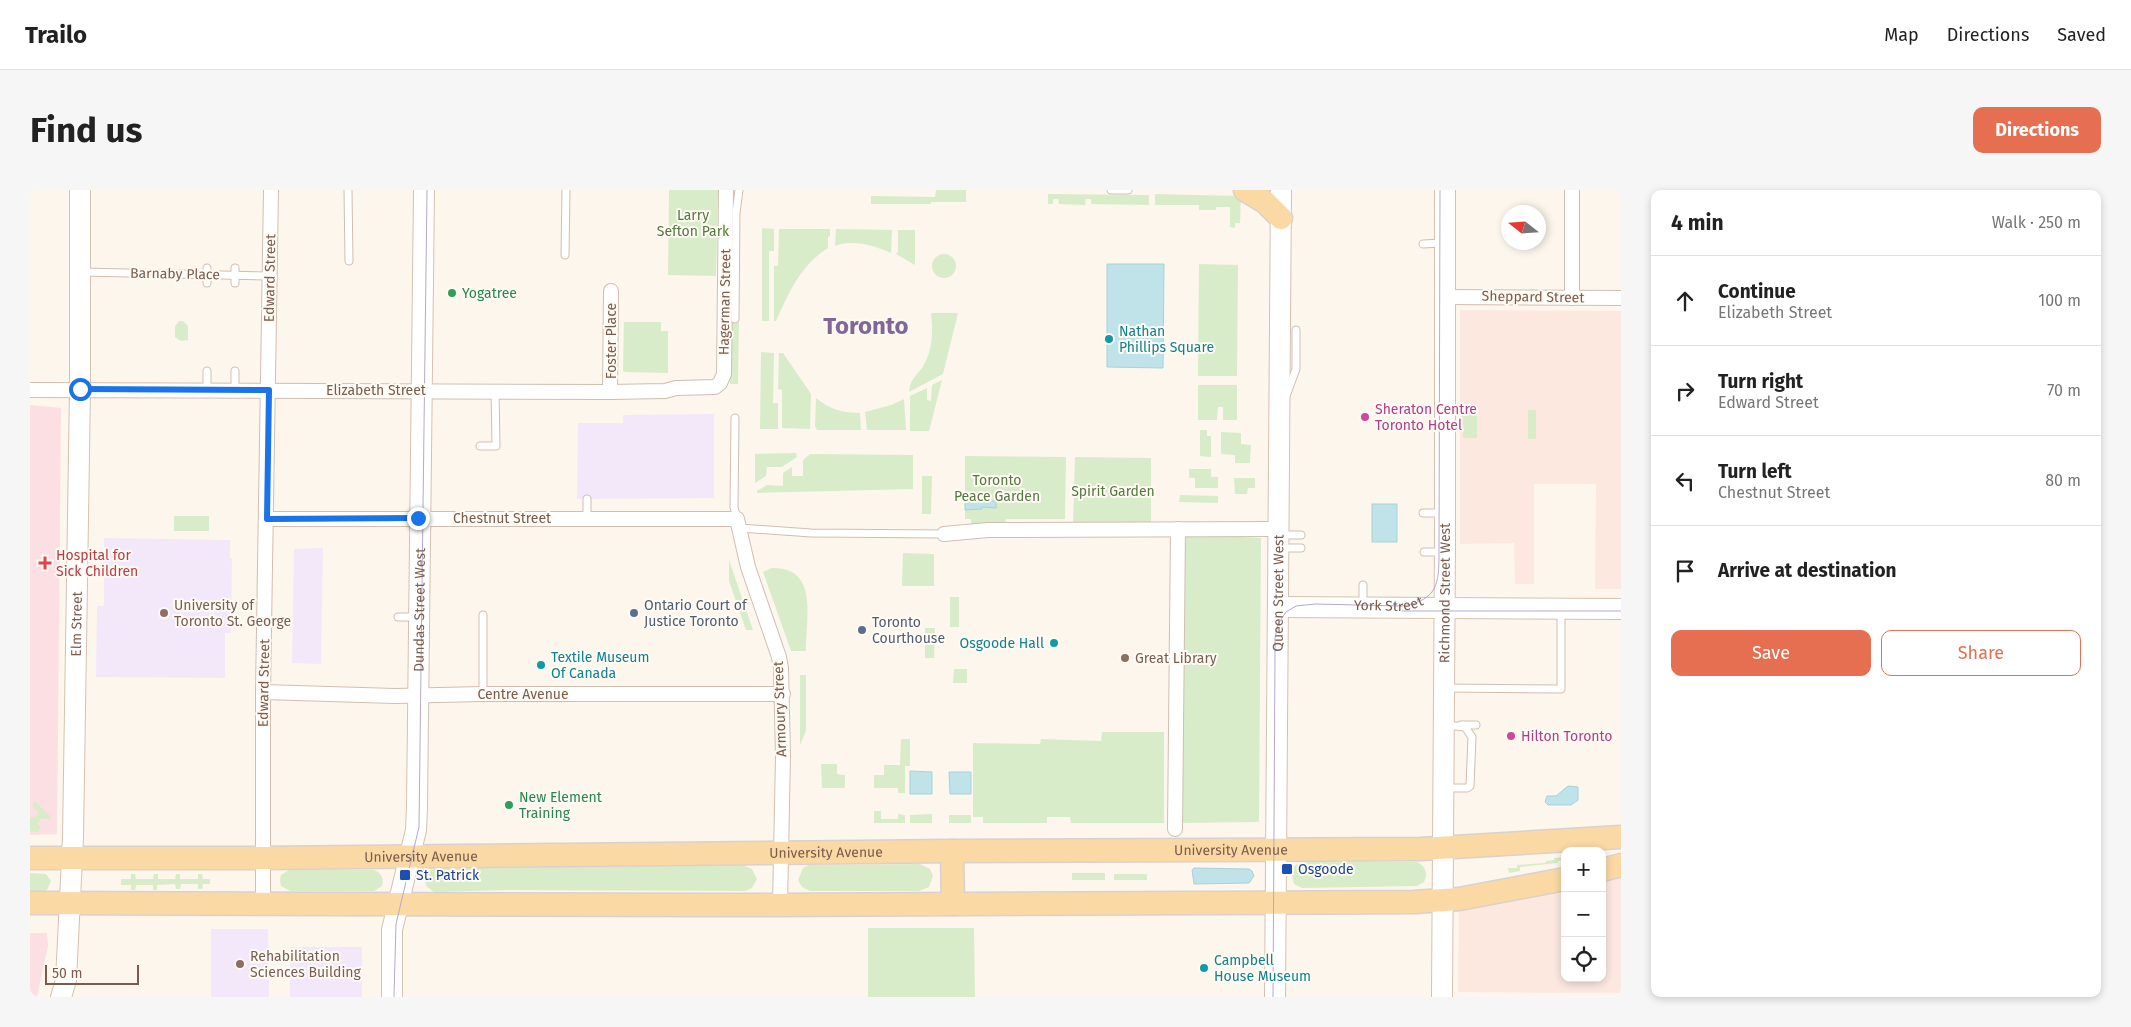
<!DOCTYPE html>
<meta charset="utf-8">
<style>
body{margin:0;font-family:"Fira Sans",sans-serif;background:#f6f6f6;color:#222}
.controls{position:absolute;right:15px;bottom:15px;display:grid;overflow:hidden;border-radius:10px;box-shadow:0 2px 8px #0003}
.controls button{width:45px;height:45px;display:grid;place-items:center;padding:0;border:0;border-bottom:1px solid #e0e0e0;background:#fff;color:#222;font:25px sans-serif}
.compass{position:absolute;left:1471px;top:15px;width:45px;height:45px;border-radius:50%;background:#fff;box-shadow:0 2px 8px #0003;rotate:287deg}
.scale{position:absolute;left:15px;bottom:12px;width:94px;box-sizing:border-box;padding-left:5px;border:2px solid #7a5c4d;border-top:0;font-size:14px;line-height:18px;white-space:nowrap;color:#7a5c4d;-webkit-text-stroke:4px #fffaf3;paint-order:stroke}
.stop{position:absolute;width:15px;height:15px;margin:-11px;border:4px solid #1a73e8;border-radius:50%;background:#fff}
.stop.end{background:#1a73e8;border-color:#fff;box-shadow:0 1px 5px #0008}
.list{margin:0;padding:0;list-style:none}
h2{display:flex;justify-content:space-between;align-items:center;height:65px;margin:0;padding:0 20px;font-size:21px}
h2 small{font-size:16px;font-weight:400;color:#767676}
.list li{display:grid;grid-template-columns:32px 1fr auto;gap:15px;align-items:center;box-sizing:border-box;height:90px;padding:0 20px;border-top:1px solid #e0e0e0}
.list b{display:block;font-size:19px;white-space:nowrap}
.list p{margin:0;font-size:16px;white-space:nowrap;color:#767676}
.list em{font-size:16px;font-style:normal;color:#767676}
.actions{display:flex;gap:10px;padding:15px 20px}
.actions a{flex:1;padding:11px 0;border:1px solid #e76f51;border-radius:10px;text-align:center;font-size:18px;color:#e76f51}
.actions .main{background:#e76f51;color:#fff}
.icon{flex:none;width:28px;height:28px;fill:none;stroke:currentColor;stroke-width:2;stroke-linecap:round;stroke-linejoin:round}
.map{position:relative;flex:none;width:1591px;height:807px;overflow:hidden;border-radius:10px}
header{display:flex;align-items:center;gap:30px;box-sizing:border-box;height:70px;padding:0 25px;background:#fff;border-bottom:1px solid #e0e0e0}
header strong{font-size:24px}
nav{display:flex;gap:28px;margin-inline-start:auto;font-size:18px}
.intro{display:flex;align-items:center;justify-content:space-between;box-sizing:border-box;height:120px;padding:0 30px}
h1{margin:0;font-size:35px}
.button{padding:12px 22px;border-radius:10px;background:#e76f51;color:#fff;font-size:18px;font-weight:700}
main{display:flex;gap:30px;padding:0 30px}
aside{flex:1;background:#fff;border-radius:10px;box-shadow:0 2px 8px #0003}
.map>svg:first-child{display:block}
.commercial{fill:#fde8e0}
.education{fill:#f3e8fa}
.medical{fill:#fbdfe3}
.green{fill:#d8ecc9}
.water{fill:#bfe3e8;stroke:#a5d3da}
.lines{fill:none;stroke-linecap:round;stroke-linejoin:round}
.lane-casing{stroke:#d1beb0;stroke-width:9}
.street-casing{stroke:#d1beb0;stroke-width:16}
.secondary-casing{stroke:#d6c0b0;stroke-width:22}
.primary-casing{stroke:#dad1cd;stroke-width:25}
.lane{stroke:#fff;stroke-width:7}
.street{stroke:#fff;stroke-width:14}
.secondary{stroke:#fff;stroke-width:20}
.primary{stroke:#fbd9a5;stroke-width:22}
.tram{stroke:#b9a8c9;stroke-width:1}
.route{stroke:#1a73e8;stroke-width:6}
.leisure-dot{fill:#2e9e5b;stroke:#fffaf3;stroke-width:2}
.culture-dot{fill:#0f9aa8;stroke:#fffaf3;stroke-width:2}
.hotel-dot{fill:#d1479c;stroke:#fffaf3;stroke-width:2}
.health-dot{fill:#e0444e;stroke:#fffaf3;stroke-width:2}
.education-dot{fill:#8d6e63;stroke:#fffaf3;stroke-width:2}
.service-dot{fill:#5c6f8a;stroke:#fffaf3;stroke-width:2}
.transit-dot{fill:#1a4fb4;stroke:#fffaf3;stroke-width:2}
.labels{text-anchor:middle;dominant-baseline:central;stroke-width:4;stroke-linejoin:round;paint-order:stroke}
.park-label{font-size:14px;fill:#537a41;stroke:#fffaf3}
.street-label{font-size:14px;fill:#7a5c4d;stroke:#fffaf3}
.leisure-label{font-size:14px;fill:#27864d;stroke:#fffaf3;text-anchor:start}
.culture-label{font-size:14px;fill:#0d838f;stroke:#fffaf3;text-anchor:start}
.hotel-label{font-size:14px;fill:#b23c85;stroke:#fffaf3;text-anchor:start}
.health-label{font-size:14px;fill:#be3a42;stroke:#fffaf3;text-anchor:start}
.education-label{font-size:14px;fill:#785e54;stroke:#fffaf3;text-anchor:start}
.service-label{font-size:14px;fill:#4e5e75;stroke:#fffaf3;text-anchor:start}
.transit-label{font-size:14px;fill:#164399;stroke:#fffaf3;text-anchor:start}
.town-label{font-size:24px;font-weight:bold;fill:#846695;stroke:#fffaf3}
</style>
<header>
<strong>Trailo</strong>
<nav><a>Map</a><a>Directions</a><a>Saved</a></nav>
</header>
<div class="intro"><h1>Find us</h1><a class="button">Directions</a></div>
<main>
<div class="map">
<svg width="1591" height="807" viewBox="0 0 1591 807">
<rect width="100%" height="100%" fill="#fdf6ec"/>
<g class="commercial">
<path d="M1430,120L1591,121V399H1565L1566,294H1504V394H1485L1484,353L1430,354Z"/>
<path d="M1591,688V803L1428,802L1429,709L1535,695V788H1572V690Z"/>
</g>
<g class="education">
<path d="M684,224V308L547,309L548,233H593V225Z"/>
<path d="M74,348L200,350V368L202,369L201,443H195V488L66,487L67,416H74Z"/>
<path d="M293,358L291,474L262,473L264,359Z"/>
<path d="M181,739H238L239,807H181Z"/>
<rect x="260" y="757" width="72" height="50"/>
</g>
<g class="medical">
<path d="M0,215L31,218L27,644L0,645Z"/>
<path d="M0,743H17L18,756L7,807H0Z"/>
</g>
<g class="green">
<path d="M639,0H688L686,86L638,85Z"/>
<path d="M906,0H936V12H901V14H841V6L905,7Z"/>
<path d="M1018,4L1119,5V15L1061,14V9H1056L1055,15L1029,14L1028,9H1023V14H1018Z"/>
<path d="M1125,4L1211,6L1210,33H1205V38L1200,37V17H1186V20H1169V15H1125Z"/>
<path d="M732,38L744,39V61H739V131H732Z"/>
<path d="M749,39H800V46L798,47V58C771,75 759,102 746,131H744V76H748Z"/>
<path d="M806,39L862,40L861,63C844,56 824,49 805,56Z"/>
<path d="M868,40H885V75L866,64L868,62Z"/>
<circle cx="914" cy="76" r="12"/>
<path d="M1169,74L1208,75L1207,186H1168Z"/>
<path d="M901,123H928L913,184L879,202C880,190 885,187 892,178C903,161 903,142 901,123Z"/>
<path d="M701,129H709L708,194H700Z"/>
<path d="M149,131H153L158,136V150L151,151L145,147V136Z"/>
<path d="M594,132H631V141H638V183L595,182L593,181Z"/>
<path d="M731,162L744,163L743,213H748V239H730Z"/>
<path d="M749,163H753L781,204L780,239L752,238V200L748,199Z"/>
<path d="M912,190L899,241H880V206L897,198V210L901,211L902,195Z"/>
<path d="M1168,195H1207V230H1193V217H1188L1187,230H1168Z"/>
<path d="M786,208C799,219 813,223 830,223L831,240H787L785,236Z"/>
<path d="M874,209L876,240H837L835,222L861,215Z"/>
<rect x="1498" y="220" width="8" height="29"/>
<path d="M1447,223V248H1433V224Z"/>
<path d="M1170,240H1177V246H1181V267L1170,266Z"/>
<path d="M1191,242L1211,243V254L1221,255L1220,273H1205V265L1191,264Z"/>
<path d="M766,263L767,267L752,277H737L736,286L725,293V264Z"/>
<path d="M780,264L883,265V299L727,303V301L737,295L753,296V283L762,277V286H773V270Z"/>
<path d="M935,266L1036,267L1035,329H976L975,334H941V329H935Z"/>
<path d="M1045,267L1121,268V333L1043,334Z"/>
<path d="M1159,279H1181V287H1188V298H1165V288H1159Z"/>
<path d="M892,286H902L901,324H892Z"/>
<path d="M1204,288H1225V298H1218L1217,304H1205Z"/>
<path d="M1150,305L1188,306V313L1149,312Z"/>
<rect x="144" y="326" width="35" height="15"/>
<path d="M1153,344L1231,348L1229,632L1153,633Z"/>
<path d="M873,363L904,364V396H872Z"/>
<path d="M699,370L723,440H716L699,391Z"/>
<path d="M742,378C789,377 776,428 776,461H761L733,382Z"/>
<rect x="920" y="407" width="9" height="30"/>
<path d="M895,438H905L904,468H895Z"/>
<path d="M924,479H937V493H923Z"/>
<path d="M770,485H776V541L770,555Z"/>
<path d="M1072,542H1134V633H1041L1040,627H1017V633H953V627H943V553L1010,554L1011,549L1071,551Z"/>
<path d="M871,549H880V576H875V603H868V598H844V585H854V575H870Z"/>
<path d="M791,574H807V584L815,585V598H792Z"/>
<path d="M5,611L21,627L19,630L16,628L11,629L7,634L11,636L8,642L0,641V627H5L9,623L2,615Z"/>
<path d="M844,621H851V629H868V624L875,625V633H844Z"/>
<path d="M902,624V633H880V625Z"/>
<rect x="919" y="625" width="22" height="8"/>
<path d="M1535,667V670L1528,671V673L1490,677V681L1479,683L1478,678H1487V675L1515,673L1516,671L1524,670V668Z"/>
<path d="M1272,672H1387C1396,676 1398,684 1394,692L1387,696L1272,698L1264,694L1262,685L1264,676Z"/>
<path d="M890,674L900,679L903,686L899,697L889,701H780L772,697L768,690L773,678L779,675Z"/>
<path d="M712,675L722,679L727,689L722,698L715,701L475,700L404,702L396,696C394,687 396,681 405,678Z"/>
<path d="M259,680H344C352,683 354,689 352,696L344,701H260L251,696L250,691L251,685Z"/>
<path d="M0,683L16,684L21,691L17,700L13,702H0Z"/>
<rect x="1042" y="683" width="33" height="7"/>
<path d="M101,684H105L106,689H123L124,684H128V689H145L146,684H150V689H168V684H172L173,689H180V694H173L172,699H168V694H151L150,699H146L145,694L127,695V700H123V695H106L105,700H101V695H91V689H101Z"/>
<rect x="1084" y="684" width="33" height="6"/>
<path d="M838,738H944L945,807H838Z"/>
</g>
<g class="water">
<path d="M1077,74H1134L1133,178L1077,177Z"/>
<path d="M935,311H966V318L952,317V319L935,320Z"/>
<rect x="1342" y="314" width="25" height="38"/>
<path d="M880,581L902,582V604H880Z"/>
<path d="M919,582H941V604H920Z"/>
<path d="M1538,596L1548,597V610L1541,615H1518L1515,612L1517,606H1526Z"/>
<path d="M1164,678L1219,679L1222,681L1224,686L1219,693L1164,694L1162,680Z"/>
</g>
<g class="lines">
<g class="lane-casing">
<g id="lane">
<path d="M318,0L319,71"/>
<path d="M1081,0H1098"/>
<path d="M1393,54L1412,53"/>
<path d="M535,65L536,0"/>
<path d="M51,82L240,86"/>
<path d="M177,93V78"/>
<path d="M205,93V78"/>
<path d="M705,129L706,23L709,0"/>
<path d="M205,181V199"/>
<path d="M177,199V181"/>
<path d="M1256,206L1266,179V140"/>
<path d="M705,228L704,317L707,329"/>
<path d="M450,256H466L465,201"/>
<path d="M557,309V329"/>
<path d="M1393,323H1412"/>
<path d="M710,338L781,343L914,344"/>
<path d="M1251,345H1271"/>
<path d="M1249,358H1271"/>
<path d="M1394,362H1414"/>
<path d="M1333,417V395"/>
<path d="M453,425V504"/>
<path d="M368,427H386"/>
<path d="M1415,498L1531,499V421"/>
<path d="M1415,535L1435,537L1442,547L1440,596L1437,598H1416"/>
<path d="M1431,535H1446"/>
</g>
</g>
<g class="street-casing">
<g id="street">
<path d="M1542,0V108"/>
<path d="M1415,107L1591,108"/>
<path d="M0,200L580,202L635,201L646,198L685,197L690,193L694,184L696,0"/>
<path d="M580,202L581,101"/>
<path d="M237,329H707L718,377L749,467L751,478L753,566L750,715"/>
<path d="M914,344L958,340L1249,339"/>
<path d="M233,502L365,506L453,504H753"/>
<path d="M1145,639L1148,339"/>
<path d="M233,715V502L241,0"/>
</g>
</g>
<g class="secondary-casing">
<g id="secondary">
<path d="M1248,417L1591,419"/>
<path id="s1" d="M31,807L36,790L43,648L50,199V0"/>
<path id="s2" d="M362,807V740L386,640L387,617L394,0"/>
<path id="s3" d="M1245,807L1251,0"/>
<path id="s4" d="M1412,807L1415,353V0"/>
</g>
</g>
<g class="primary-casing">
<g id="primary">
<path d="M1215,0L1235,12L1251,28"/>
<path d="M922,661L923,714"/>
<path id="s5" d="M0,668H233L922,661L1391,659L1591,647"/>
<path d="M1572,680L1591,675"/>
<path d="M0,713C461,717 923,715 1384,712L1429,709L1535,689"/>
</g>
</g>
<use href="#lane" class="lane"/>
<use href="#street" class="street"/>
<use href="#secondary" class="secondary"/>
<use href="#primary" class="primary"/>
<g class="tram">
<path d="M1372,421H1591"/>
<path d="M364,807L366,734L389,637L397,0"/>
<path id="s6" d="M1243,807L1245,465V448L1248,434L1256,422L1266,416L1285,414L1372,416C1408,410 1409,394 1409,362L1410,0"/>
</g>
</g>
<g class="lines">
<path class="route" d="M50,199L239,200L237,329L388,328"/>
</g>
<g class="leisure-dot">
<circle cx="422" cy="103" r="5"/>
<circle cx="479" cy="615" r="5"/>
</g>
<g class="culture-dot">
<circle cx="1079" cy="149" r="5"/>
<circle cx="1024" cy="453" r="5"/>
<circle cx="511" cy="475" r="5"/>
<circle cx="1174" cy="778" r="5"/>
</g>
<g class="hotel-dot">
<circle cx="1335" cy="227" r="5"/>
<circle cx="1481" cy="546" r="5"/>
</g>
<path class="health-dot" d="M12.5 365.5h5v5h5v5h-5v5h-5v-5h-5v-5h5z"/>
<g class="education-dot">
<circle cx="134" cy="423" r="5"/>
<circle cx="1095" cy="468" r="5"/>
<circle cx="210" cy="774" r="5"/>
</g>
<g class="service-dot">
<circle cx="604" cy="423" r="5"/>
<circle cx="832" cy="440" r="5"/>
</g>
<g class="transit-dot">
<rect x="1251" y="673" width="12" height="12" rx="2.5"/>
<rect x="369" y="679" width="12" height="12" rx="2.5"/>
</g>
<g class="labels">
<g class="park-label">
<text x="663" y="25">Larry<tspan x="663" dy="16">Sefton Park</tspan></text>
<text x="967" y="290">Toronto<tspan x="967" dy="16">Peace Garden</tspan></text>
<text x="1083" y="301">Spirit Garden</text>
</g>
<g class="street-label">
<text transform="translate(145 84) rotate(1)">Barnaby Place</text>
<text transform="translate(240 88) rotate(-89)">Edward Street</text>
<text transform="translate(1503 107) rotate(1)">Sheppard Street</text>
<text transform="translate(695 112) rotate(-89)">Hagerman Street</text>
<text transform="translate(581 151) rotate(-90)">Foster Place</text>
<text x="346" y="200">Elizabeth Street</text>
<text x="472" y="328">Chestnut Street</text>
<text stroke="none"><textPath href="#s3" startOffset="404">Queen Street West</textPath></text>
<text stroke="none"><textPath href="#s4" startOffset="404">Richmond Street West</textPath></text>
<text stroke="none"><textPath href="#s6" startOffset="492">York Street</textPath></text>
<text stroke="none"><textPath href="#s2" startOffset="390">Dundas Street West</textPath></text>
<text stroke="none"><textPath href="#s1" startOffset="374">Elm Street</textPath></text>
<text transform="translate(234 493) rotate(-89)">Edward Street</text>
<text x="493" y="504">Centre Avenue</text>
<text transform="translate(750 519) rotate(-92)">Armoury Street</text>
<text stroke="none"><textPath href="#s5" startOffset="1201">University Avenue</textPath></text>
<text stroke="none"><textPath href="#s5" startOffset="796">University Avenue</textPath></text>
<text stroke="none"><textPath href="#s5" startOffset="391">University Avenue</textPath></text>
</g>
<g class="leisure-label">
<text x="432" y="103">Yogatree</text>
<text x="489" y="607">New Element<tspan x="489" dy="16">Training</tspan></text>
</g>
<g class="culture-label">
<text x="1089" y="141">Nathan<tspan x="1089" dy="16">Phillips Square</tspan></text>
<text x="1014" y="453" text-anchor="end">Osgoode Hall</text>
<text x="521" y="467">Textile Museum<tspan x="521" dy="16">Of Canada</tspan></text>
<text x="1184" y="770">Campbell<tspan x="1184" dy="16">House Museum</tspan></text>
</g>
<g class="hotel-label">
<text x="1345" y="219">Sheraton Centre<tspan x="1345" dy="16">Toronto Hotel</tspan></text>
<text x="1491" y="546">Hilton Toronto</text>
</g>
<g class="health-label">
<text x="26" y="365">Hospital for<tspan x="26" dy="16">Sick Children</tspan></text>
</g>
<g class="education-label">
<text x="144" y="415">University of<tspan x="144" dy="16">Toronto St. George</tspan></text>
<text x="1105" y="468">Great Library</text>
<text x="220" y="766">Rehabilitation<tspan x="220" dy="16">Sciences Building</tspan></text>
</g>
<g class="service-label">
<text x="614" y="415">Ontario Court of<tspan x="614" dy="16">Justice Toronto</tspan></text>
<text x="842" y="432">Toronto<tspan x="842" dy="16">Courthouse</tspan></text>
</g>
<g class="transit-label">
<text x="1268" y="679">Osgoode</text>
<text x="386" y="685">St. Patrick</text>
</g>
<g class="town-label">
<text x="836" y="136">Toronto</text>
</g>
</g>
</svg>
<div class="controls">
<button>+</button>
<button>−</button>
<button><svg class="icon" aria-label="locate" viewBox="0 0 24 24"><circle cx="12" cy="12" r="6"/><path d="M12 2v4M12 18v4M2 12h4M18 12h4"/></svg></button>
</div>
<svg class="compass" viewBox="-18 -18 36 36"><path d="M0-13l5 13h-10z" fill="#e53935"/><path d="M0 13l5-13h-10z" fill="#767676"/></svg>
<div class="scale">50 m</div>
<div class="stop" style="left:50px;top:199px"></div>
<div class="stop end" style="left:388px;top:328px"></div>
</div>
<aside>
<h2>4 min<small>Walk · 250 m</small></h2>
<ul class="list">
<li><svg class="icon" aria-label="ahead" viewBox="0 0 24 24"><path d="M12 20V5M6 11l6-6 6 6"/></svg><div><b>Continue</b><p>Elizabeth Street</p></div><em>100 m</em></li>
<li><svg class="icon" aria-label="right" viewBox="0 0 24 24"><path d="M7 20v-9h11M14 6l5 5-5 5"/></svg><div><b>Turn right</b><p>Edward Street</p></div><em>70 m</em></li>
<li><svg class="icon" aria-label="left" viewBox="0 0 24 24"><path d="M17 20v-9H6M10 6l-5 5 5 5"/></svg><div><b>Turn left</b><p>Chestnut Street</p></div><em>80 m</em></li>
<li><svg class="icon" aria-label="arrive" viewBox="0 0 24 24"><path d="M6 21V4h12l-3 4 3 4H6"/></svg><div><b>Arrive at destination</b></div></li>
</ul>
<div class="actions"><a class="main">Save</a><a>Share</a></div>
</aside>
</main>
